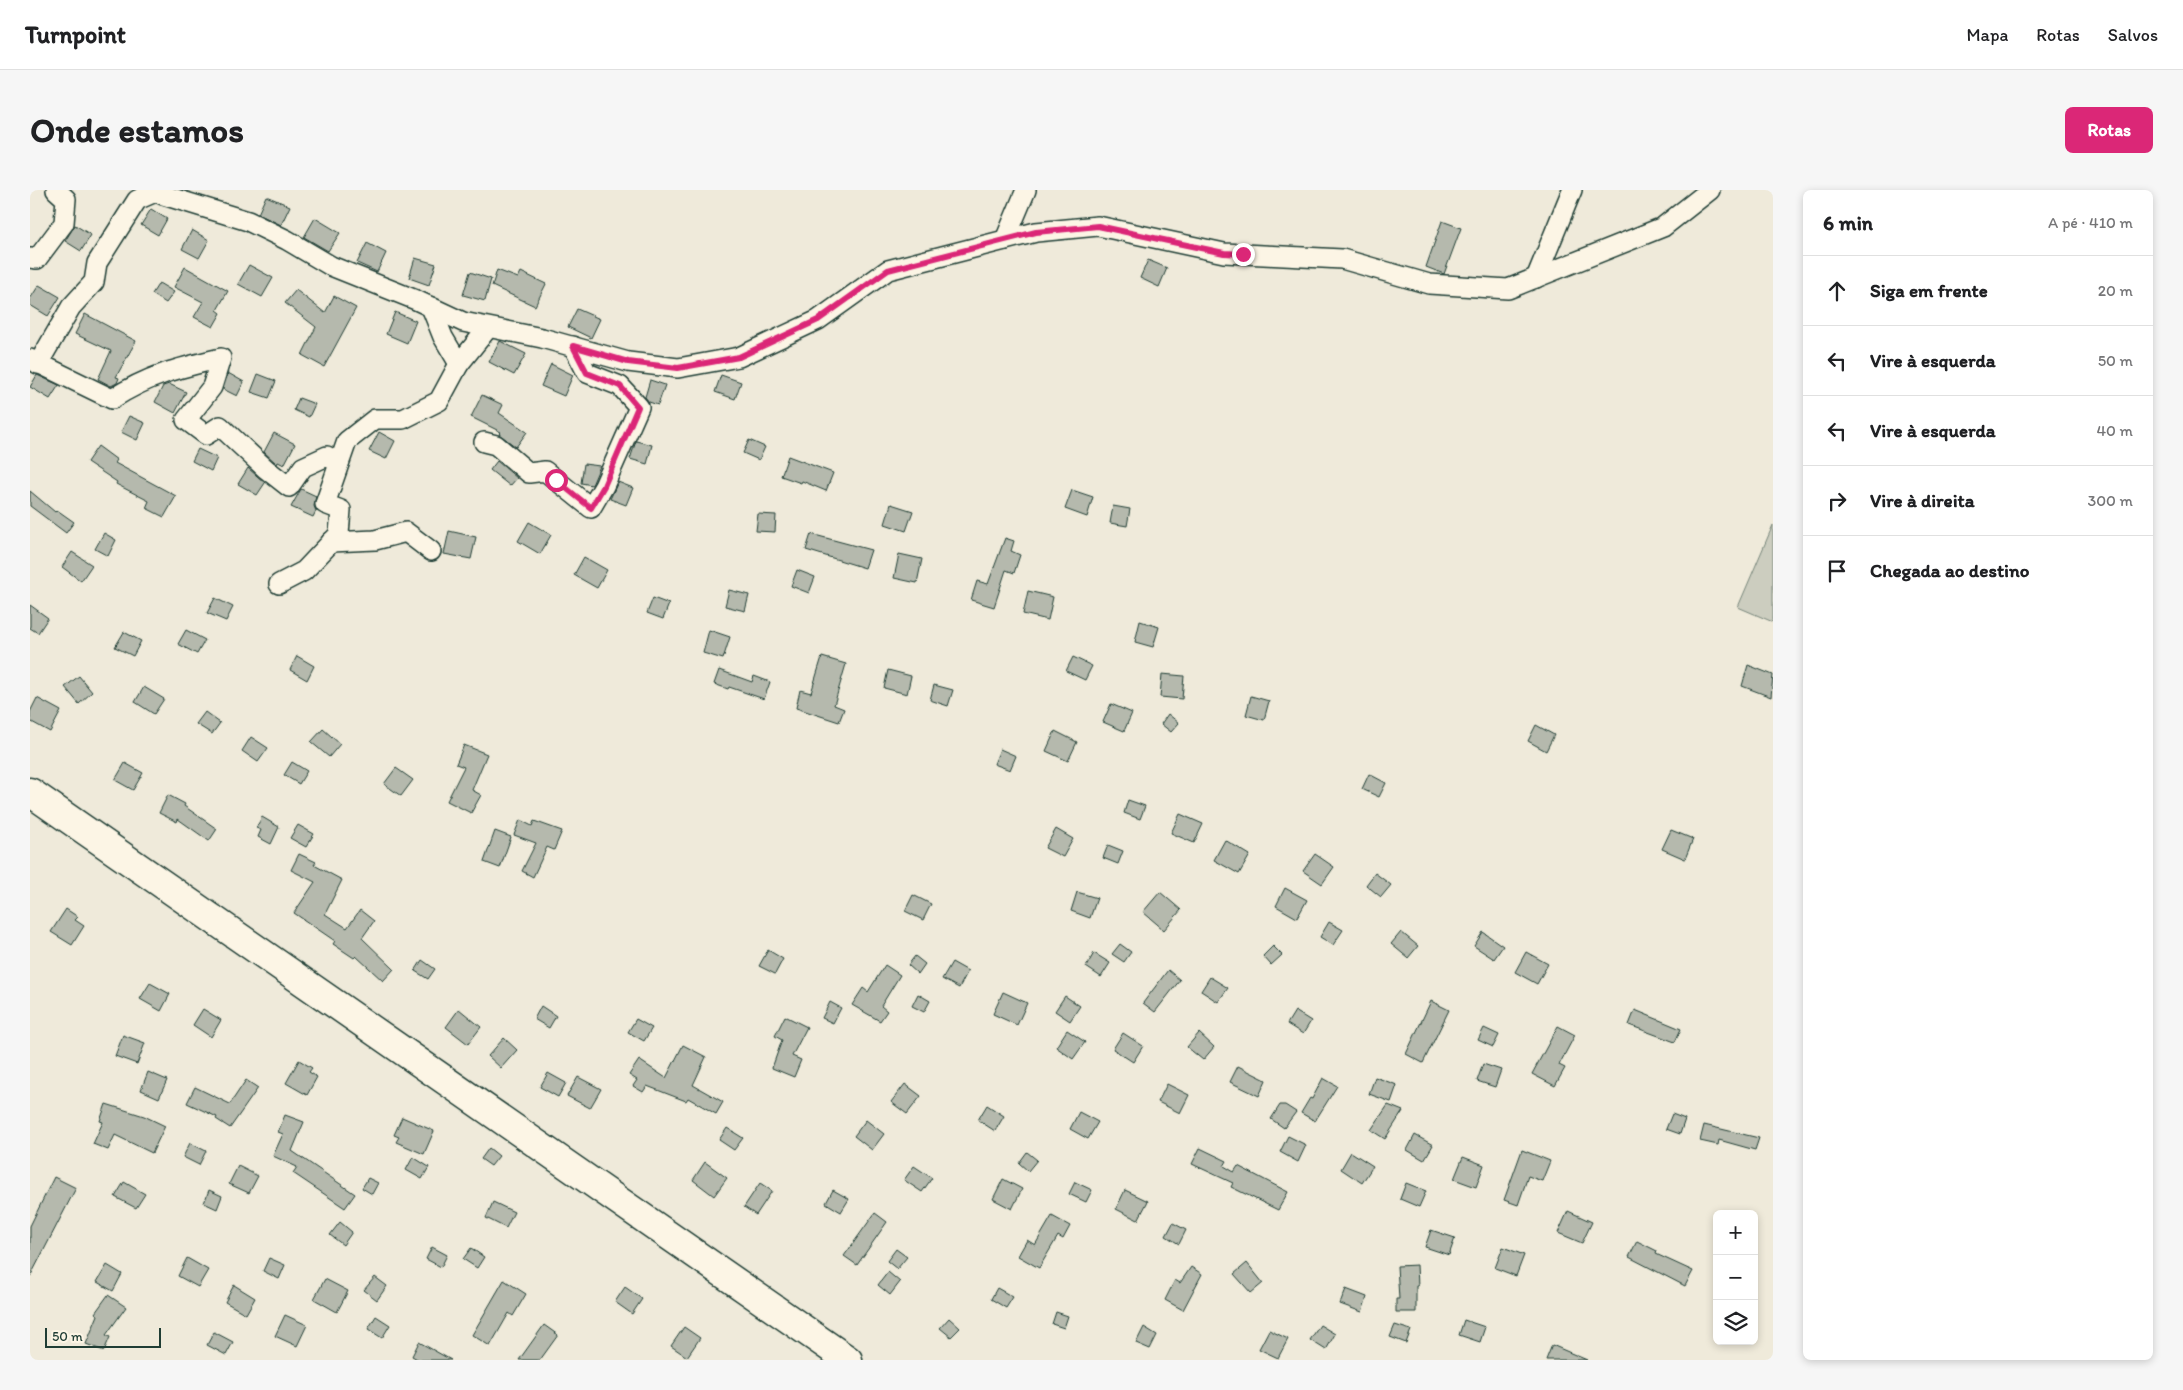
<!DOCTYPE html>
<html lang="pt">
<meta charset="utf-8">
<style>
body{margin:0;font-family:Itim,sans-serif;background:#f6f6f6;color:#202124}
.controls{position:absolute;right:15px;bottom:15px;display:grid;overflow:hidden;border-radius:8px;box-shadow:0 2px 8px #0003}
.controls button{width:45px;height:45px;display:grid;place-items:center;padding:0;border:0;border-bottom:1px solid #e0e0e0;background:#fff;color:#202124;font:25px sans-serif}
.scale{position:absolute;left:15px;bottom:12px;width:116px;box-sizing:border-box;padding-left:5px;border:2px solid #1f3d34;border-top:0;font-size:14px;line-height:18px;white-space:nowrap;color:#1f3d34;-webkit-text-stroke:4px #fcf5e5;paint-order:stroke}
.stop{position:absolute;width:15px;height:15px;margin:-11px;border:4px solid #db2777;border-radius:50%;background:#fff}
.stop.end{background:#db2777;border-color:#fff;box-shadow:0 1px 5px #0008}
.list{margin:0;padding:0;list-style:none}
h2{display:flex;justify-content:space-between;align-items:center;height:65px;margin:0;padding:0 20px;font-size:21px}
h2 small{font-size:16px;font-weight:400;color:#757577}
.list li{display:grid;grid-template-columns:32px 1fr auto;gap:15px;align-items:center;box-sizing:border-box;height:70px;padding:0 20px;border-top:1px solid #e0e0e0}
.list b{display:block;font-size:19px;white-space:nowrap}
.list em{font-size:16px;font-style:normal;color:#757577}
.icon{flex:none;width:28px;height:28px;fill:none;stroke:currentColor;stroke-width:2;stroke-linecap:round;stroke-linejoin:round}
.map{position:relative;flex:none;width:1743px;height:1170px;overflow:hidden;border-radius:8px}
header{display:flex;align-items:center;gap:30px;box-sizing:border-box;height:70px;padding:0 25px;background:#fff;border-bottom:1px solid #e0e0e0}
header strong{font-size:24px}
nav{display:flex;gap:28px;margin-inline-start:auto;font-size:18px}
.intro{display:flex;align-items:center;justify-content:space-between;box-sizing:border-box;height:120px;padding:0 30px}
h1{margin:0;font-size:35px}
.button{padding:12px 22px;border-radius:8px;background:#db2777;color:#fff;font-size:18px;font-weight:700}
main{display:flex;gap:30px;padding:0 30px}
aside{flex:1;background:#fff;border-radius:8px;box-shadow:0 2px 8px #0003}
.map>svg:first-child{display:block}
.green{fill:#cccdbf;stroke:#76857a}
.building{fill:#b5b9ad;stroke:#1f3d34}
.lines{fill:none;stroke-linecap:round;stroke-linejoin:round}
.street-casing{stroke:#1f3d34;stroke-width:22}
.highway-casing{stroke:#1f3d34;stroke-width:31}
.street{stroke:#fcf5e5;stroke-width:19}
.highway{stroke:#fcf5e5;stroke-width:28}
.route{stroke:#db2777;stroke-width:6}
</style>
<header>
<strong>Turnpoint</strong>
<nav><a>Mapa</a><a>Rotas</a><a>Salvos</a></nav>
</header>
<div class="intro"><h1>Onde estamos</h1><a class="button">Rotas</a></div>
<main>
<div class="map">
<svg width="1743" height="1170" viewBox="0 0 1743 1170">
<rect width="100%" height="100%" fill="#efeada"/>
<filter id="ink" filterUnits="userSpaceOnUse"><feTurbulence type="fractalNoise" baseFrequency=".02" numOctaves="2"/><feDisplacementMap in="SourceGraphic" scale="10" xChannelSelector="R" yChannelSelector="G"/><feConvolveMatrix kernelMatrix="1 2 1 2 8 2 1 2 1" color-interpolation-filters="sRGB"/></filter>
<g filter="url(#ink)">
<path class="green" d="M1743,335V432L1708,417Z"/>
<g class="building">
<path d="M236,6L260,16L251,35L228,24Z"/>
<path d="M121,19L137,29L128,45L111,35Z"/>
<path d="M285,28L310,43L298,61L274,47Z"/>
<path d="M1412,31L1431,38L1414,84L1396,77Z"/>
<path d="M45,35L61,45L51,61L35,51Z"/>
<path d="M162,40L179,50L169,68L152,59Z"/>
<path d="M337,53L356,63L347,82L327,73Z"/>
<path d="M385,68L406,74L399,95L379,88Z"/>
<path d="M1118,70L1137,78L1129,97L1110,88Z"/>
<path d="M219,75L243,88L232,107L208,94Z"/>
<path d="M155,77L198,101L187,120L191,123L183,137L164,127L173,112L144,97Z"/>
<path d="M467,80L488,88L491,82L516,94L505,116L462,96Z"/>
<path d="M440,82L461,89L455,111L433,105Z"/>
<path d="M129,93L144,102L136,113L122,104Z"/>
<path d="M9,95L30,107L18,126L0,115V109Z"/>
<path d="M266,100L295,123L304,106L326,118L294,177L272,165L286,137L255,113Z"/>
<path d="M547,119L570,129L561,148L538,137Z"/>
<path d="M365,122L386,131L377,153L356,144Z"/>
<path d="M55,124L106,151L86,187L89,188L87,193L81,196L68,189L81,161L45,144Z"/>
<path d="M470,151L496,164L484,185L459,172Z"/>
<path d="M521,174L543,185L534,206L511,196Z"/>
<path d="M198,183L214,192L207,206L193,199Z"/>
<path d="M228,184L246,191L239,208L221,202Z"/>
<path d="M7,185L29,195L20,209L0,197Z"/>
<path d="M691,185L711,192L705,209L685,202Z"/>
<path d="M620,190L635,195L628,215L619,212L615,207Z"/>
<path d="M139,194L156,202L145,223L125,212L133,196Z"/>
<path d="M452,205L473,215L469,223L497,242L486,257L469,244L471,242L441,227Z"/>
<path d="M269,208L285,214L279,227L264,220Z"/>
<path d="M99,226L115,233L107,250L91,242Z"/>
<path d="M349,242L365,251L356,269L339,261Z"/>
<path d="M244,243L265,254L254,275L248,272L247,274L234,262Z"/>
<path d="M719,250L735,257L729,270L713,263Z"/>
<path d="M606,251L622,255L617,274L600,269Z"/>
<path d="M68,256L87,270L85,273L146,306L134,327L116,318L119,311L86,294L87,292L57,272Z"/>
<path d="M168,259L187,268L181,281L162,271Z"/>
<path d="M758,266L803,283L796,301L772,291L771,293L751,286Z"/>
<path d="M467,271L487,288L480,296L460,280Z"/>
<path d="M554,274L570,276L562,295L551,293Z"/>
<path d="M218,278L235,293L227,305L208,294Z"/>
<path d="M588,292L603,298L596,315L580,309Z"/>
<path d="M271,299L286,306L284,316L286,321L283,327L261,317Z"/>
<path d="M1042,300L1063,307L1057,327L1035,319Z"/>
<path d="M0,301L25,322L27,320L44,332L36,343L0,316Z"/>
<path d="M861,314L883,321L876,341L855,334Z"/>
<path d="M1083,316L1100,319L1097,336L1080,333Z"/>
<path d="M728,324L746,325L745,342L726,341Z"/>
<path d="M499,332L521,345L510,364L488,351Z"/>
<path d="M419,341L446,347L441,369L414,364Z"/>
<path d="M74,343L86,350L78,366L65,359Z"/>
<path d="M781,344L841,360L835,378L776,360Z"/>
<path d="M975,348L984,351L981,361L990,365L984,383L976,380L964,417L941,410L947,391L958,394Z"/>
<path d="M42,362L62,375L51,391L32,377Z"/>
<path d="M869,364L892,369L887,393L864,388Z"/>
<path d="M554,367L577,380L567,398L544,385Z"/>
<path d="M767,380L785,387L779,403L761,396Z"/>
<path d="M699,400L719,405L715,421L695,416Z"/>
<path d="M998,401L1023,407L1018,430L993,424Z"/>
<path d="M185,408L203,417L196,431L177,423Z"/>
<path d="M623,408L639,414L633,429L617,423Z"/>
<path d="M0,415L18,428L8,443L0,438Z"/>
<path d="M1110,431L1129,437L1123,457L1105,452Z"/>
<path d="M156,440L175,450L167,464L148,454Z"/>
<path d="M679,440L700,447L693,469L673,463Z"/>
<path d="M94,442L111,451L103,466L85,457Z"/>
<path d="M267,466L284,476L277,490L260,480Z"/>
<path d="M792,467L816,474L804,515L814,519L809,532L766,518L770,500L781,503Z"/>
<path d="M1043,467L1062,476L1055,490L1036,481Z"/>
<path d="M1718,475L1743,485L1741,507L1712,496Z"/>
<path d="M689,480L722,492L724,486L740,492L734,509L699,497L698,499L684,494Z"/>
<path d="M858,480L881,486L877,504L854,498Z"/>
<path d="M1132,484L1154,486L1152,509L1130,507Z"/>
<path d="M49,486L62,502L49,514L35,497Z"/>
<path d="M904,495L923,500L918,516L900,510Z"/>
<path d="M114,497L134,509L124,524L105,512Z"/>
<path d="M1221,506L1239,511L1234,530L1216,525Z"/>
<path d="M7,508L31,521L20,542L0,531V522Z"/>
<path d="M1081,514L1102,523L1094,541L1073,532Z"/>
<path d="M175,522L190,533L182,544L166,534Z"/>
<path d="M1138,524L1149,533L1141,542L1131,534Z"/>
<path d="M1506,535L1524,545L1516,561L1498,551Z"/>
<path d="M293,539L310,554L299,567L281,552Z"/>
<path d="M1025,541L1047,552L1038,571L1016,561Z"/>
<path d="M221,547L238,558L228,572L212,561Z"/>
<path d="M434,555L457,564L442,600L451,605L441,623L417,611L434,577L426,574Z"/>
<path d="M970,559L986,566L980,580L964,574Z"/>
<path d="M262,572L277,581L269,594L254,585Z"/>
<path d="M95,573L113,583L103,600L85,590Z"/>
<path d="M366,578L383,590L371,606L354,594Z"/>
<path d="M1339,584L1356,593L1349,607L1332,599Z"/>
<path d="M138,605L155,614L154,616L187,639L179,651L148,629L147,632L129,623Z"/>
<path d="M1098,610L1115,616L1110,629L1094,623Z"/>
<path d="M1150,624L1173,634L1164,653L1141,643Z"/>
<path d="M232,627L249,637L241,654L228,647L231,640L226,638Z"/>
<path d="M490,630L502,636L504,631L532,641L524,660L517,657L503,687L492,681L506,653L484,645Z"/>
<path d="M268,635L284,644L276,657L260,648Z"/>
<path d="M1026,639L1043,649L1033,667L1015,658Z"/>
<path d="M1641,640L1663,649L1655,669L1632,659Z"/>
<path d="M465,641L481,647L470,678L454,672Z"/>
<path d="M1195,650L1220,665L1209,684L1184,670Z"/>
<path d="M1078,655L1093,661L1088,674L1073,668Z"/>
<path d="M269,664L286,672L284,675L312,690L295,724L317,738L330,720L344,731L332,748L364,779L353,791L326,766L324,768L303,754L305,751L264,723L285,692L261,680Z"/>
<path d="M1285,664L1304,677L1292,694L1273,681Z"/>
<path d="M1345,683L1361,695L1351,707L1336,695Z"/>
<path d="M1255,698L1277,710L1267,728L1246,716Z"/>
<path d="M1047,702L1067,708L1060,728L1041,721Z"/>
<path d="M1130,702L1151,720L1134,740L1113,722Z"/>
<path d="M883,705L901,714L893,730L875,721Z"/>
<path d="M36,719L48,727L45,730L54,736L42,755L21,742Z"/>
<path d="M1299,732L1313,740L1303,755L1290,747Z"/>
<path d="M1371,742L1388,756L1378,768L1361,754Z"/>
<path d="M1453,742L1473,756L1464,769L1444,756Z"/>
<path d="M1090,754L1101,762L1094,772L1082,764Z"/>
<path d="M1243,756L1252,765L1241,775L1233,766Z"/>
<path d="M738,760L753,769L745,784L729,776Z"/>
<path d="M1496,762L1518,774L1507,794L1485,782Z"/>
<path d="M1064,763L1080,773L1071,787L1056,777Z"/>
<path d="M885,766L895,774L888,784L878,775Z"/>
<path d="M392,770L405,779L398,789L385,781Z"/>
<path d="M922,772L938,781L929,798L912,789Z"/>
<path d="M855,775L870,785L851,816L857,821L850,831L822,815L833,798L838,802Z"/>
<path d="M1138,780L1150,790L1125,822L1113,813Z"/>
<path d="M1180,787L1198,798L1188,812L1171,801Z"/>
<path d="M120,793L140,804L131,821L110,809Z"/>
<path d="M973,802L997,813L987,835L963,824Z"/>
<path d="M888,804L900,811L894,822L882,816Z"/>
<path d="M1035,806L1050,816L1040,831L1025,821Z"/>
<path d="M1401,811L1419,820L1393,873L1376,864Z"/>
<path d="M800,812L811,818L803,833L792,828Z"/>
<path d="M511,816L526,826L519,838L504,829Z"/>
<path d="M173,819L191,830L181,847L163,835Z"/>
<path d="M429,819L451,837L438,854L416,837Z"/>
<path d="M1605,820L1651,839L1645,852L1599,835Z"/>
<path d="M1265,821L1281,831L1273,844L1257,834Z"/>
<path d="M755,826L777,837L762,866L771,870L764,887L742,878L752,850L745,846Z"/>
<path d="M606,829L622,838L614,851L598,842Z"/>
<path d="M1528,836L1545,845L1529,875L1535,878L1525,896L1502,884Z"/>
<path d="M1454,838L1469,845L1463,857L1448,850Z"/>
<path d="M1037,840L1055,852L1043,869L1026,857Z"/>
<path d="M1093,843L1113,856L1103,872L1083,859Z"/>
<path d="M1169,843L1184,857L1173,870L1157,857Z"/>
<path d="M93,845L115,853L107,874L85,866Z"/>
<path d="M474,848L487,860L471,878L458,866Z"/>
<path d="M653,855L676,867L663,895L693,912L686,924L658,908L656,911L617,896L613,902L603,896L607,890L599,885L609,870L636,888Z"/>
<path d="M269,870L282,878L279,882L287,887L277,905L256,893Z"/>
<path d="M1453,874L1471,880L1465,897L1447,891Z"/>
<path d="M1208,876L1236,890L1229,906L1200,892Z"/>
<path d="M118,882L137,890L129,908L111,900Z"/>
<path d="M518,883L536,893L528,907L510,897Z"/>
<path d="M548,887L571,899L560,918L537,906Z"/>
<path d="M1345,887L1367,895L1361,912L1339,904Z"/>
<path d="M1293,888L1307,896L1285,931L1271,923L1280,908L1282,909Z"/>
<path d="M216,890L228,898L200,938L186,929L187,927L157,913L165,897L200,914Z"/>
<path d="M875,894L891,906L877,924L861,912Z"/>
<path d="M1137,894L1159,905L1150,923L1128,912Z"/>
<path d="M76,914L114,926L135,936L122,963L85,945L78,960L63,954L73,932L70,931Z"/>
<path d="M957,915L974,926L965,941L948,930Z"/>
<path d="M1250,915H1255L1266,922L1254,938L1241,929Z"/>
<path d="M1358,915L1373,921L1355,949L1341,940Z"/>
<path d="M1049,922L1068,932L1058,949L1040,939Z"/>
<path d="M1642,924L1655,929L1650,944L1636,939Z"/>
<path d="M255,925L274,932L262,961L325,1004L315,1018L263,983L267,977L243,966L253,944L248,942Z"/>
<path d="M372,927L404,941L394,964L366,952L369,947L364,945Z"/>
<path d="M836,930L854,944L842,960L824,946Z"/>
<path d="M1674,935L1729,948L1725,960L1689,950L1688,955L1670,951Z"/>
<path d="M697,938L713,948L704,960L689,950Z"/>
<path d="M1385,945L1403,955L1394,970L1377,960Z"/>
<path d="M1258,946L1276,955L1268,972L1250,962Z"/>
<path d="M160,953L176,961L169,975L153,967Z"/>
<path d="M459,958L469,966L461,976L451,969Z"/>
<path d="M1170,958L1197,971L1194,976L1204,982L1208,976L1258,1002L1248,1020L1201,997L1203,993L1162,974Z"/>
<path d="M1492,960L1520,971L1512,991L1498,986L1488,1015L1474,1010Z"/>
<path d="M997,962L1007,970L998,981L989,973Z"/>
<path d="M1321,962L1343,976L1332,993L1311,979Z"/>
<path d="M383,967L399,977L392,989L376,980Z"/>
<path d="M1433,967L1454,975L1446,997L1424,989Z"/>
<path d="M675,972L697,988L684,1006L663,990Z"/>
<path d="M208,976L228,986L219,1003L199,994Z"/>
<path d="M884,976L902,988L892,1002L874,990Z"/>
<path d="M24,987L46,998L0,1087V1036Z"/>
<path d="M338,988L348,993L342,1004L332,998Z"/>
<path d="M973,989L992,999L982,1019L963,1009Z"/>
<path d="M94,992L115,1004L106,1018L85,1007Z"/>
<path d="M1045,992L1062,1000L1056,1012L1039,1004Z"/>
<path d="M730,993L742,1001L726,1025L714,1017Z"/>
<path d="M1376,993L1396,1001L1389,1017L1370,1009Z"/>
<path d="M179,1000L192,1006L187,1019L174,1013Z"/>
<path d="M803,1000L819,1009L811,1022L796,1013Z"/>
<path d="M1095,1000L1118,1011L1108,1030L1086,1019Z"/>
<path d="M463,1012L484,1022L476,1038L456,1028Z"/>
<path d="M1538,1021L1562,1032L1552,1053L1528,1043Z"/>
<path d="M845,1023L857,1032L827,1075L814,1066Z"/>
<path d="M1022,1026L1040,1036L1033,1049L1028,1046L1009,1078L988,1066L997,1050L1005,1055Z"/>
<path d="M310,1032L322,1042L313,1055L300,1045Z"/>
<path d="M1143,1033L1156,1040L1149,1054L1136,1046Z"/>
<path d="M1401,1040L1425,1048L1419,1065L1395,1057Z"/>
<path d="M1607,1051L1627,1061L1626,1064L1663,1081L1655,1096L1599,1067Z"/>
<path d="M402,1057L417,1065L411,1077L396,1069Z"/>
<path d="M1473,1057L1494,1065L1486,1086L1465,1078Z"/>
<path d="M441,1058L454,1067L447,1078L433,1069Z"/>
<path d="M866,1059L877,1067L867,1079L857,1071Z"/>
<path d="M157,1068L178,1080L168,1097L148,1086Z"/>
<path d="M239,1068L255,1075L249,1089L233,1081Z"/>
<path d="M1217,1073L1233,1093L1221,1103L1204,1084Z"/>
<path d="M77,1075L92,1084L83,1101L67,1092Z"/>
<path d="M1387,1075L1388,1096H1386V1122H1366V1109H1369L1367,1076Z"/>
<path d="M1161,1077L1172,1084L1153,1120L1135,1110L1145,1090L1150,1093Z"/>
<path d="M858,1082L870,1092L860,1105L848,1095Z"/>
<path d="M345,1087L357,1096L347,1110L334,1100Z"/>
<path d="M295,1089L318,1101L307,1122L284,1109Z"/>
<path d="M474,1090L496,1104L483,1126L479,1123L460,1156L442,1145Z"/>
<path d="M204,1095L225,1108L216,1124L195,1112Z"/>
<path d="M595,1097L612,1109L602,1124L585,1112Z"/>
<path d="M967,1098L983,1107L976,1118L961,1109Z"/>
<path d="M1316,1099L1337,1107L1332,1122L1310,1114Z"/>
<path d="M78,1105L96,1117L76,1145L80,1147L74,1161L56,1154L68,1125L65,1123Z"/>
<path d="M1026,1122L1038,1126L1034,1138L1022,1134Z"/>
<path d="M255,1125L277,1135L267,1156L245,1146Z"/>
<path d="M346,1126L360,1135L352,1148L338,1139Z"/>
<path d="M919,1128L930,1138L921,1147L910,1138Z"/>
<path d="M1434,1130L1455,1137L1450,1152L1429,1145Z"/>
<path d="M514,1135L528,1145L510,1170H489Z"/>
<path d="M1290,1135L1305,1144L1296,1160L1280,1150Z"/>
<path d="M1365,1135L1381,1140L1376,1153L1360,1147Z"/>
<path d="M654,1137L670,1148L657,1167L641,1156Z"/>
<path d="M1114,1137L1127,1145L1120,1159L1106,1153Z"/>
<path d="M1239,1140L1258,1149L1248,1168L1229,1159Z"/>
<path d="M184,1142L203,1152L196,1165L177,1155Z"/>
<path d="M389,1152L421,1170H389L382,1166Z"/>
<path d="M1522,1155L1557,1170H1516Z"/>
</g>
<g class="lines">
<g class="street-casing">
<g id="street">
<path d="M130,0L133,5L218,31L257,50L301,76L386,110L433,132L512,148L598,172L648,178L709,167L788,130L858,80L1006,42L1068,36L1194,63L1312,69L1399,94L1478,99L1633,37L1680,0"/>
<path d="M975,50L996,0"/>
<path d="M0,68L7,69L34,33L36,9L26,0"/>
<path d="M1506,88L1542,0"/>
<path d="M401,117L413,147L429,174"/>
<path d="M0,169L82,209C119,185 149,178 191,168L182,197L156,230L176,245L190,236L236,279L259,297L273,277L297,266L309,273"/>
<path d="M8,174L41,117L64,92L67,73L107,10L130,0"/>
<path d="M454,252L466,255L499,283L515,281L561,318L574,296L609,217L590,196L557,183L543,156"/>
<path d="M301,352L345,350L376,342L401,361"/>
<path d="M249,394L274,381L309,344L311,320L295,314L317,251L345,229H373L409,211L429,174L458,138"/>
</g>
</g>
<g class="highway-casing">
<path id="highway" d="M0,602L818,1170"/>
</g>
<use href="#street" class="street"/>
<use href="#highway" class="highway"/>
</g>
</g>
<g class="lines" filter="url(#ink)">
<path class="route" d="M526,290L561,318L574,296L608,217L590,196L557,183L543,156L598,172L648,178L709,167L788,130L858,80L1006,42L1068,36L1194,63L1213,64"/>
</g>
</svg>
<div class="controls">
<button>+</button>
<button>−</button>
<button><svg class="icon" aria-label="layers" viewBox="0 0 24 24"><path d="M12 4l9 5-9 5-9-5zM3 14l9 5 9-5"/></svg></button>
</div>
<div class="scale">50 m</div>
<div class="stop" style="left:526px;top:290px"></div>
<div class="stop end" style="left:1213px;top:64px"></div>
</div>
<aside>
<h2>6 min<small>A pé · 410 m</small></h2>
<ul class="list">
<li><svg class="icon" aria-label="ahead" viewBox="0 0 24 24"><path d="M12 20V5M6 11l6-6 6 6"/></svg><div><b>Siga em frente</b></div><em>20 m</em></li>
<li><svg class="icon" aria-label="left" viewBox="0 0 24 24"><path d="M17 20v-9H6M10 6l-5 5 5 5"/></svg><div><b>Vire à esquerda</b></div><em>50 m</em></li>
<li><svg class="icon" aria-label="left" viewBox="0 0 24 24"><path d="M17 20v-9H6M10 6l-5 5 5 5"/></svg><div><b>Vire à esquerda</b></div><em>40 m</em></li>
<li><svg class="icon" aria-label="right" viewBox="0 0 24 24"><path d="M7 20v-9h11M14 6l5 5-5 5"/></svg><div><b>Vire à direita</b></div><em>300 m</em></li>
<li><svg class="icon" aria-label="arrive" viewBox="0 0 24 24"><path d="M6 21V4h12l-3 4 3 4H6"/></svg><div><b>Chegada ao destino</b></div></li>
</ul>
</aside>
</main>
